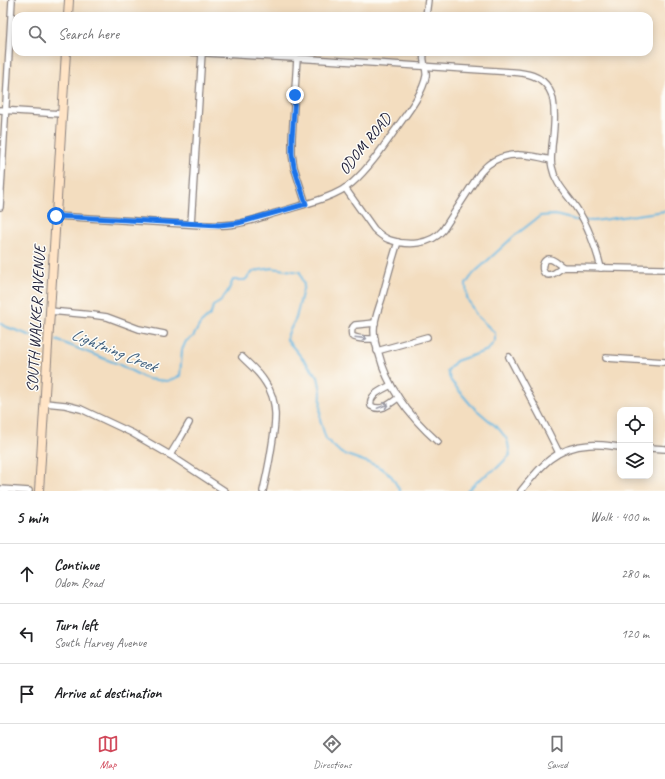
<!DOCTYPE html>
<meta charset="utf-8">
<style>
body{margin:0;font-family:Caveat,sans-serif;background:#f6f6f6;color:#202124}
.controls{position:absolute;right:12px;bottom:12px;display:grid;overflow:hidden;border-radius:8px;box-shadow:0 2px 10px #0003}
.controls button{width:36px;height:36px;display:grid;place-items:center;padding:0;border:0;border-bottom:1px solid #e0e0e0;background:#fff;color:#202124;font:20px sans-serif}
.stop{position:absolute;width:12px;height:12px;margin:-9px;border:3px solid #1a73e8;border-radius:50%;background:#fff}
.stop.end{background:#1a73e8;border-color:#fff;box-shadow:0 1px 4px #0008}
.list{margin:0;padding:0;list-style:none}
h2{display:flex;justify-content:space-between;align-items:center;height:52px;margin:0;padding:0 16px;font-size:17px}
h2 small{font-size:13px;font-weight:400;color:#757577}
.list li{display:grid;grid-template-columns:26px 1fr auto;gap:12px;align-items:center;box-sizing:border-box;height:60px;padding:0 16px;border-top:1px solid #e0e0e0}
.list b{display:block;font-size:15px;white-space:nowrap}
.list p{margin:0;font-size:13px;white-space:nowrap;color:#757577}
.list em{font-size:13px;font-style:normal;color:#757577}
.icon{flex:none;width:22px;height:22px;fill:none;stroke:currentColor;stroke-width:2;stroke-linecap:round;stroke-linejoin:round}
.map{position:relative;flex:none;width:665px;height:491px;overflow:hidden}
.search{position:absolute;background:#fff;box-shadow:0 2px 10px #0003;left:12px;right:12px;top:12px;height:44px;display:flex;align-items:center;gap:10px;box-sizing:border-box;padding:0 14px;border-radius:12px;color:#757577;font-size:15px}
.sheet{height:232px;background:#fff}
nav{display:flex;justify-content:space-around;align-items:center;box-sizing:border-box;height:56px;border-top:1px solid #e0e0e0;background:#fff;font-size:11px;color:#757577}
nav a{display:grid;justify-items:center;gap:2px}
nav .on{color:#d1495b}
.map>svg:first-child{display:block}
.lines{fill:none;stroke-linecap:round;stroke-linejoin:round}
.stream{stroke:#65b7e1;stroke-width:2}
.street-casing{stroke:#8a807d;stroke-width:8}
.secondary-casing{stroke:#8a807d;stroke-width:10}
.street{stroke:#fff;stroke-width:5.5}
.secondary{stroke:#ffe4c6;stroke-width:8}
.oneway{stroke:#9c9ca7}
.route{stroke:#1a73e8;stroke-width:5}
.labels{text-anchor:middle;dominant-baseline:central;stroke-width:3;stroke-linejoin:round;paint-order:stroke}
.street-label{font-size:16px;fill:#22223b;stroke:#fdfcf7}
.water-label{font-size:17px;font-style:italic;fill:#3d5e7d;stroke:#fdfcf7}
</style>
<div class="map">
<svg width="665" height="491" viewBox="0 0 665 491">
<rect width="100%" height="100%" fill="#fdfcf7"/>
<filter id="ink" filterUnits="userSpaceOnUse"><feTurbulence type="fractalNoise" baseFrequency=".025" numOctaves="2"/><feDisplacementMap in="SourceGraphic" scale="8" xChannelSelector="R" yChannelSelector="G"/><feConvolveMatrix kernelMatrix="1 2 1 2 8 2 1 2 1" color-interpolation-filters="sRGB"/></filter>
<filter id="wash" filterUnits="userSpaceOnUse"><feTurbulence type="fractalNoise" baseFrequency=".012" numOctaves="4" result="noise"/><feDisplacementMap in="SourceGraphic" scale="16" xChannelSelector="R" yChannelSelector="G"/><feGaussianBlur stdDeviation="0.9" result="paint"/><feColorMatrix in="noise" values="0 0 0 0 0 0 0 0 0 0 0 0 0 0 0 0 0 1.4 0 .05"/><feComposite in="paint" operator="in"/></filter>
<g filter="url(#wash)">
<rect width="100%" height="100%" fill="#f3ddbf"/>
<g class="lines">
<g class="stream">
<path d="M0,323L4,326L40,339"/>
<path d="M56,340L118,364L147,379L167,381L180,376L182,350L186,341L193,337L200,324L211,314L213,306L220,302L228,291L233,280H245L254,271L272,268L300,272L304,285L296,318L288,334L287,340L318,377L321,391L320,420L326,439L341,453L375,465L386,471L392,477L400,491"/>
<path d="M467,491L481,478L497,468L510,455L508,443L506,438L499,429L471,405L451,381L447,371L456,361L488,350L495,340V333L476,315L467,298L466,284L473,274L513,237L540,216L555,215L575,220L594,221L665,211"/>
</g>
</g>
</g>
<g filter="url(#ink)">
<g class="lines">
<g class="street-casing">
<g id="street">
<path d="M426,16L428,0"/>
<path d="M189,52L311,59L512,72C526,73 541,75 549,89C557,101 554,131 552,146C552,153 550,160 552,167C555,184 568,195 577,209C587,223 597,251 601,268"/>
<path d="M297,58L292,138V154L294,167L306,204"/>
<path d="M0,110L62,114"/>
<path d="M345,188L374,229C379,234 384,238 390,240C407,246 431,245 443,230L480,173C483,170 486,166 489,164C507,150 531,155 551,160"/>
<path d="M0,207L12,0"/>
<path d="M56,216L201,225C213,225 224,226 235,224C250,222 265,216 279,212C301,205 335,198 352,183C370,167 384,146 398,126C408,112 423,93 426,76C427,71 424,66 424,61C423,58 424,55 424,52"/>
<path d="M191,224L202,53"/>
<path d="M398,242C392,260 387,279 382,298C379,308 374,319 374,330C374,338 376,347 379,354C388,390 411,418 438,442"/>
<path d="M563,267C560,269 556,273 552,274C541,279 539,260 549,259C554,259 559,265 563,267L665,269"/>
<path d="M50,311L93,315L107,317L139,329L164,334"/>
<path d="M375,323L355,325C351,328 351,332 352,336C359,340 367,339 375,339"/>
<path d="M377,351L427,337"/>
<path d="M242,357C250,365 259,372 265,382C280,403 275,427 271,451C269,464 266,478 263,491"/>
<path d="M509,357L549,433L559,453"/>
<path d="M606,358L665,362"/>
<path d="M391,385C382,390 368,395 371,406C381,412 390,404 398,398"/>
<path d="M45,403L65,405L81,409L132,433L170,455L225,491"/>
<path d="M650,448L665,449"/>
<path d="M170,455L181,437L189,423"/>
<path d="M0,489L29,491"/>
<path d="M521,491C540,467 555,447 589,445C599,444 610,446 620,447"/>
</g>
</g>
<g class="secondary-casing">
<g id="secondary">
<path d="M68,16L69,0"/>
<path d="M39,491L66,52"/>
</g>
</g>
<use href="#street" class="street"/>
<use href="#secondary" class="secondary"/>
</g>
<defs><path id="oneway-shaft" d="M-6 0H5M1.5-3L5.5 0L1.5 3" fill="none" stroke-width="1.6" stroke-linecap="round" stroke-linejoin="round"/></defs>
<g class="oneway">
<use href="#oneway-shaft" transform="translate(361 338) rotate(7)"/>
<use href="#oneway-shaft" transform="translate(383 406) rotate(-21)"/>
</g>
</g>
<g class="lines" filter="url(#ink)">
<path class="route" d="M56,216L219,225L238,223L306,204L294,167L292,154V138L295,95"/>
</g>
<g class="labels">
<g class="street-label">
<text transform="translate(365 144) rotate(-51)">ODOM ROAD</text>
<text transform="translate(36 319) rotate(-87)">SOUTH WALKER AVENUE</text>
</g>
<g class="water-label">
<text transform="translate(114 350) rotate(22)">Lightning Creek</text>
</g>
</g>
</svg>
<div class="controls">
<button><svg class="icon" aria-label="locate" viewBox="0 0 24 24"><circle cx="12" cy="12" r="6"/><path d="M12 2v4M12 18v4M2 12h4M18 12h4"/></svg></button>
<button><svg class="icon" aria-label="layers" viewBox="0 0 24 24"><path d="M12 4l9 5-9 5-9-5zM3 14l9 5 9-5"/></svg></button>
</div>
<div class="stop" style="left:56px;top:216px"></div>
<div class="stop end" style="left:295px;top:95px"></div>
<div class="search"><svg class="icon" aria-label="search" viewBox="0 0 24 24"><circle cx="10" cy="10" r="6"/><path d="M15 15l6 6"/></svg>Search here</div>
</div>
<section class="sheet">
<h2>5 min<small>Walk · 400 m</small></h2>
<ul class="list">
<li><svg class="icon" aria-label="ahead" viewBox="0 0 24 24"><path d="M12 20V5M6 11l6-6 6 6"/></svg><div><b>Continue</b><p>Odom Road</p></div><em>280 m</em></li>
<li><svg class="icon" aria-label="left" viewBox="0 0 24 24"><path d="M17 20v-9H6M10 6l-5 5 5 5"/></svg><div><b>Turn left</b><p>South Harvey Avenue</p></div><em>120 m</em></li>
<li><svg class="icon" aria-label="arrive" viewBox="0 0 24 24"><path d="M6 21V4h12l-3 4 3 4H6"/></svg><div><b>Arrive at destination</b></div></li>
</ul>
</section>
<nav>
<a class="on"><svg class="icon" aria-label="map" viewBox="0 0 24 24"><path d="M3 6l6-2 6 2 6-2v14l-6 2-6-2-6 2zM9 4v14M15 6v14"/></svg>Map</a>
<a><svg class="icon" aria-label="directions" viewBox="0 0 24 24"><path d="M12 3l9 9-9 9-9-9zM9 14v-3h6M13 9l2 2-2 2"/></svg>Directions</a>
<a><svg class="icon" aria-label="saved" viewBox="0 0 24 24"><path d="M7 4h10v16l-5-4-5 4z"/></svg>Saved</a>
</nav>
